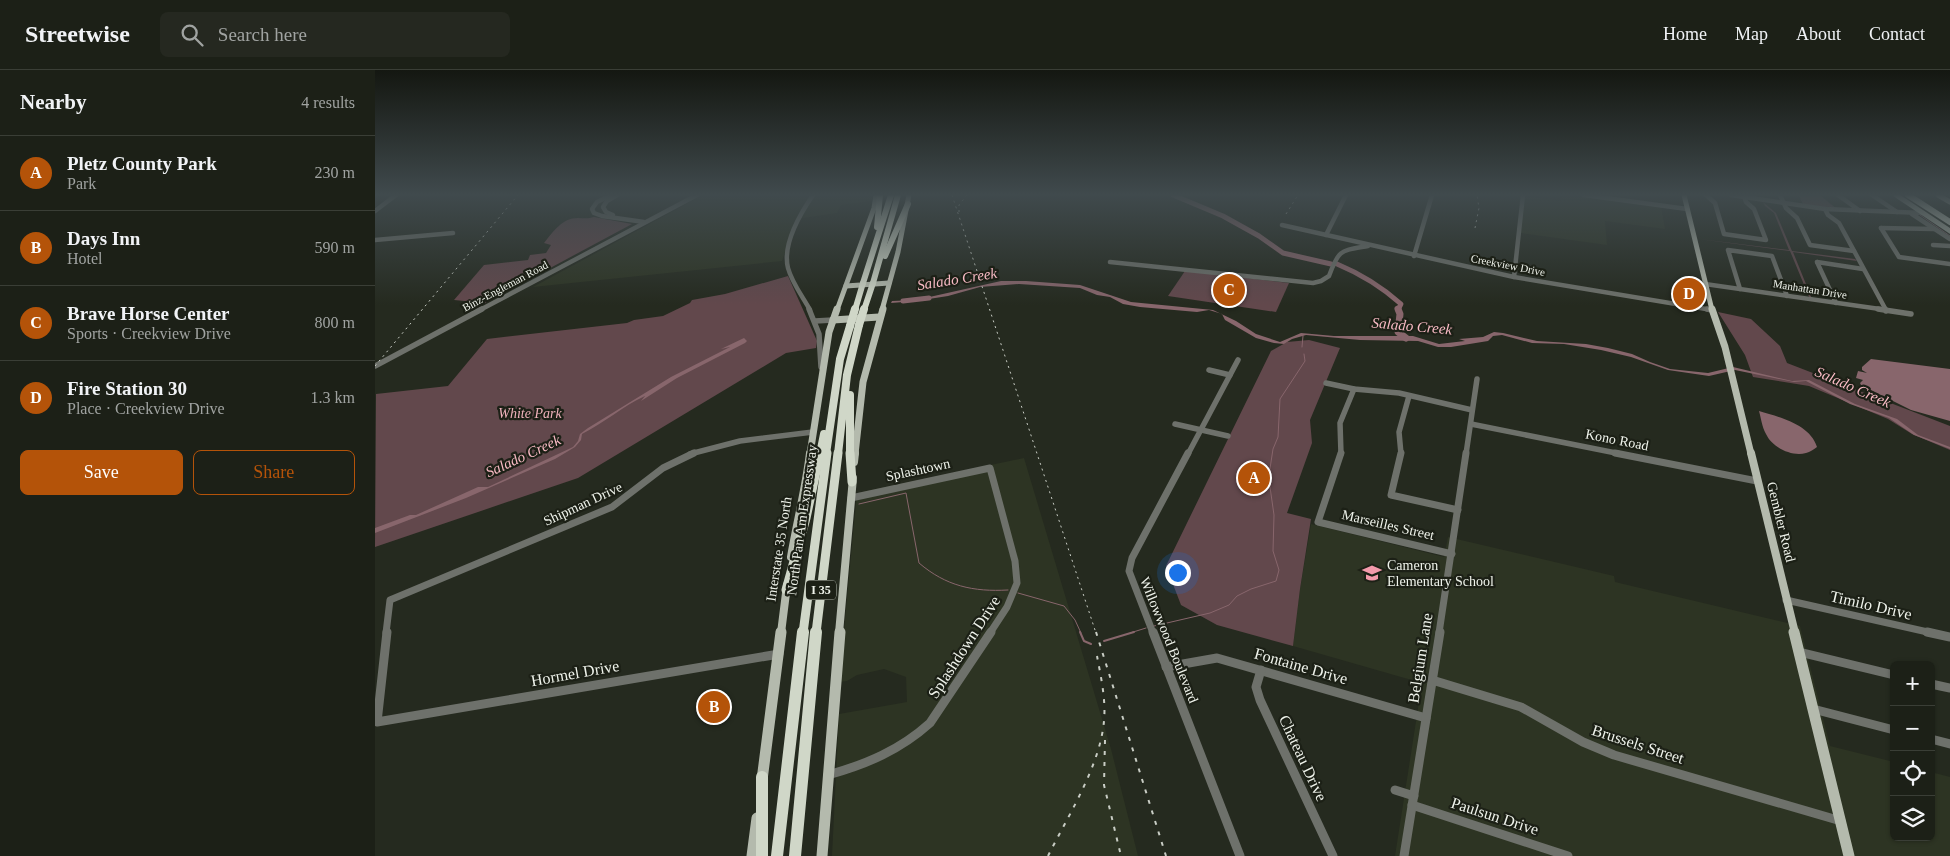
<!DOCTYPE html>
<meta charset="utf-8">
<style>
body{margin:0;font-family:"Times New Roman",serif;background:#252820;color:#f1f3f6}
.controls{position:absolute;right:15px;bottom:15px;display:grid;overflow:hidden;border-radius:8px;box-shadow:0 1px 4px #0004}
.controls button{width:45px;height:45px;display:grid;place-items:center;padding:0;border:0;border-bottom:1px solid #3a3e36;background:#1c2017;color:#f1f3f6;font:25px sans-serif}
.you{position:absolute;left:802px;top:502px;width:18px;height:18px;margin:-12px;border:4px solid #fff;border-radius:50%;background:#1a73e8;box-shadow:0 0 0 8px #1a73e833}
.badge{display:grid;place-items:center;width:32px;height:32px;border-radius:50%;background:#b45309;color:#fff;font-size:16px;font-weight:700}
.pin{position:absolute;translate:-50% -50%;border:2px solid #fff;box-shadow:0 1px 5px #0006}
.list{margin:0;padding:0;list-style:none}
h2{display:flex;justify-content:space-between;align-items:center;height:65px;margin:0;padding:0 20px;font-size:21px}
h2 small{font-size:16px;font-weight:400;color:#a0a3a1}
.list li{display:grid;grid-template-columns:32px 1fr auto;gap:15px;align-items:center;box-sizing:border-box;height:75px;padding:0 20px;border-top:1px solid #3a3e36}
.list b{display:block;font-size:19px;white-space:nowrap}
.list p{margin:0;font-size:16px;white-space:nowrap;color:#a0a3a1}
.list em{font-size:16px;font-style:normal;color:#a0a3a1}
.actions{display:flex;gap:10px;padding:15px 20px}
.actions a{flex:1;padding:11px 0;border:1px solid #b45309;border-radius:8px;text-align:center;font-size:18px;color:#b45309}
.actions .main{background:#b45309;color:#fff}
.icon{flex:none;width:28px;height:28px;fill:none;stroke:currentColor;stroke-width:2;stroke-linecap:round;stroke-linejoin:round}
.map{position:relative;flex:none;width:1575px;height:786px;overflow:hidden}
header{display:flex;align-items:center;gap:30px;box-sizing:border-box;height:70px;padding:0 25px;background:#1c2017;border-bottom:1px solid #3a3e36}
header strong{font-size:24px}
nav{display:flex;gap:28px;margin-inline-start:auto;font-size:18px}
.search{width:350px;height:45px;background:#252820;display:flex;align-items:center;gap:12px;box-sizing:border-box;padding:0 18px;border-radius:8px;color:#a0a3a1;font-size:19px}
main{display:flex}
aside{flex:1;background:#1c2017}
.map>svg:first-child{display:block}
.built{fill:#2d3423}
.green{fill:#62484c}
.water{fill:#88666c}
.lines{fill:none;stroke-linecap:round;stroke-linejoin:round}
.stream-far1{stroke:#88666c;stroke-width:1}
.stream{stroke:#88666c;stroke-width:2}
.river-far1{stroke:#88666c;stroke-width:5}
.river{stroke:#88666c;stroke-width:7}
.minor-far3{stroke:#6e716b;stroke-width:4.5}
.minor-far2{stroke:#6e716b;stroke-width:5.5}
.minor-far1{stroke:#6e716b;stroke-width:7}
.minor{stroke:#6e716b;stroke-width:9}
.major-far3{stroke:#b4baad;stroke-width:5}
.major-far2{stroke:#b4baad;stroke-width:7}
.major-far1{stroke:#b4baad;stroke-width:8}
.major{stroke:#b4baad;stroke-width:11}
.highway-far3{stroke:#d0d7c8;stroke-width:6}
.highway-far2{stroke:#d0d7c8;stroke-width:8}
.highway-far1{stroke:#d0d7c8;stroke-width:9}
.highway{stroke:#d0d7c8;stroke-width:12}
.rail-far1{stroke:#c9cdc5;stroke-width:1;stroke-dasharray:2 4;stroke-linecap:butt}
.rail{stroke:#c9cdc5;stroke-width:2;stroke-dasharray:4 7;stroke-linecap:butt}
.highway-bridge-far1{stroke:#d0d7c8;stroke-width:6}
.highway-bridge{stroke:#d0d7c8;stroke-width:8}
.labels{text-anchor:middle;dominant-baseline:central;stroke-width:4.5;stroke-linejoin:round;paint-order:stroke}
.far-street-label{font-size:11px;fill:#eff3eb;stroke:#1c2016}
.shield{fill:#1c2016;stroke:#b0b4ab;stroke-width:1}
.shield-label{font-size:12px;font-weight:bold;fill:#eff3eb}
.park-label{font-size:14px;font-style:italic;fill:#f0b2bc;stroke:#1c2016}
.street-label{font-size:14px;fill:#eff3eb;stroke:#1c2016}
.poi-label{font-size:14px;fill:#eff3eb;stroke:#1c2016;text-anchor:start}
.water-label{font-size:15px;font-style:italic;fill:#f9bbc5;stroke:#1c2016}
.near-street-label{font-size:16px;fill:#eff3eb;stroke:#1c2016}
</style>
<header>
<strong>Streetwise</strong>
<div class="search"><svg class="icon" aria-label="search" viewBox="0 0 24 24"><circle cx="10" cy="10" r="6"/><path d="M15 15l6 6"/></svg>Search here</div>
<nav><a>Home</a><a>Map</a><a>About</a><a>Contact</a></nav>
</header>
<main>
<aside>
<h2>Nearby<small>4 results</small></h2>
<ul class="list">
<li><span class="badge">A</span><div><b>Pletz County Park</b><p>Park</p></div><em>230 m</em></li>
<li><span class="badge">B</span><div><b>Days Inn</b><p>Hotel</p></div><em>590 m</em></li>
<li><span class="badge">C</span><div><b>Brave Horse Center</b><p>Sports · Creekview Drive</p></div><em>800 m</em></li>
<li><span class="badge">D</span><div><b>Fire Station 30</b><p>Place · Creekview Drive</p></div><em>1.3 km</em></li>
</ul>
<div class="actions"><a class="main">Save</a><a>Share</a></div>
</aside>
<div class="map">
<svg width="1575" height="786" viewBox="0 0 1575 786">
<rect width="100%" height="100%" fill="#252a1f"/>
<g class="built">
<path d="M328,125H498L496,131L466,135L462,143L421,149L407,191L158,217Z"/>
<path d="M1187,125H1200L1286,136L1290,159L1230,151L1232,175L1145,163L1150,126L1186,131Z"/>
<path d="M649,388L736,679L763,786H457L464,644L532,632L531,607L509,599L482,605L472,611L464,612L482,423Z"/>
<path d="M936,454L1069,487L1073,467L1239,506L1240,512L1425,556L1455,676L1519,692V767H1556V702L1575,707V786H1020L1047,613L918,576L925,519Z"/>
</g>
<g class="green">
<path d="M1425,125H1445L1463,140L1429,136L1424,126Z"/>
<path d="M1388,132L1401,143L1417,181L1480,189L1482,191L1418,182L1437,229H1435L1415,181L1324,169L1414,180L1399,143L1390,136Z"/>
<path d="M219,147L257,154L110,233L79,230L109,195L153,190L155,185L171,183L176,175L169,173C178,162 187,148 203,148C209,148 213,149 219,147Z"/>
<path d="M810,201L914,213L901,242L793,226Z"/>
<path d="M413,206L442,271L441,278L411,283L203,408L0,477L1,324L73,316L112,269L252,253L259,250L288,246L315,233L317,230L350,224Z"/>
<path d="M1343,242L1376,249L1405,276L1412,293L1575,356V380L1537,364L1513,349L1434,316L1378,307L1370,285Z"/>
<path d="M934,270L965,278L935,350L937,373L912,443L936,449L925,519L918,576L842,555L806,535L791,496L896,281L912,272Z"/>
</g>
<g class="water">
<path d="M626,211H651L705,215L756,232L838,240L861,251L881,264L905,272L926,263L959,266H1038L1064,274L1090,271L1084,269L1108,267L1119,262L1128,263L1162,271L1211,274L1233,278L1257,284L1275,292L1295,299L1333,303L1358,297L1417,311L1434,310L1480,334L1522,349L1543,365L1575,377V379L1539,365L1514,348L1475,334L1431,311L1419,312L1360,300L1334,306L1293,300L1256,287L1226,280L1189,274L1157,273L1127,265L1118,266L1113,271L1076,277H1063L1043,271L985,270L931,265L917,269L909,274L899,273L881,268L850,250L847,244L834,240L822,242L765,237L748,234L735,227L722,225L705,218L644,214L605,217L573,226L541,231L516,233L517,231L541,230Z"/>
<path d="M369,268L372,271L370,273L302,308L266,331L270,326C248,336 229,353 207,364L206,370L200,377L180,389L91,428L0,463V458L35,445H41L103,417H113L198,377L203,371L205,364L213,358L296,307L355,277L346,279Z"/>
<path d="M1496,289L1575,299V351L1536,340L1486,315L1485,313L1488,310L1481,308L1483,301L1492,303L1487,300V297Z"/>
<path d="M1384,341C1404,347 1435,354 1442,377C1439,379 1435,382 1431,383C1416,387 1397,377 1391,364C1387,357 1386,348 1384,341Z"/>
</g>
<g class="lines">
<g class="stream-far1">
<path d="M1545,145L1575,166"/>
<path d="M927,277L928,266"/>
<path d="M894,405L898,379L903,367L905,329L930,291L929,284"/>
<path d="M484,434L531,423L544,493C571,516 598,522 633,520"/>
<path d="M643,523L689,536L700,550L706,563"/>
<path d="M779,556L835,543L854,535L862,526L876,519L901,511L904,500L898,481L899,445L894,410"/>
<path d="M755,563L771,558"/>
</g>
<g class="stream">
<path d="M705,562L709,571L716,574"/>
<path d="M729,571L759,562"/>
</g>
<g class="river-far1">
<path d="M798,125L848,146L884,166L908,183L956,194"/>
<path d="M962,194C986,204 1007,217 1026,234L1023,240"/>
<path d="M528,231L554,228"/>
</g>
<path class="river" d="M1023,239L1025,244L1023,262L1031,268"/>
<g class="minor-far3">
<path d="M236,125L222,132L217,139L219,143L227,146L269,152"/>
<path d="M1209,125L1312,139"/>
<path d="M1331,125L1340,133L1349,164L1391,170L1379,139L1371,132L1369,126"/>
<path d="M1356,125L1450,139L1548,143"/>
<path d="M1405,125L1411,138L1422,148L1435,175L1479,181"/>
<path d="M1463,125L1485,141"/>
<path d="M1497,125L1522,142"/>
<path d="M1450,139L1453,145L1464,153L1511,240"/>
<path d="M0,141L21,125"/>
<path d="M1537,144L1575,169"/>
<path d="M238,145L231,142L228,137L232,131L242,125"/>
<path d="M907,155L1139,207L1337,240"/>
<path d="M1506,158L1524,187L1575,194"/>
<path d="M1506,158L1559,159"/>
<path d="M951,165L971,125"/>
<path d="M0,170L78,163"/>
<path d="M1558,175L1575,176"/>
<path d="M1039,186L1057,125"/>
<path d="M735,192L938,213L946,211L954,206C964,179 965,181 993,176"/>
<path d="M1442,192L1488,199"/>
<path d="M1442,192L1461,233"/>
<path d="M1139,207L1148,125"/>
<path d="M1330,214L1512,240"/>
<path d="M1365,219L1353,180L1397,186L1412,226"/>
<path d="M105,240L322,125"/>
<path d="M435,240C428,227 417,213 413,198C407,174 425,144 438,125"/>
</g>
<g class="minor-far2">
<path d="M434,239L444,264L446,297"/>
<path d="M1332,239L1337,240"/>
<path d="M1503,239L1536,244"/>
<path d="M1510,239L1511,241"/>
<path d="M440,251L458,250"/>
<path d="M0,296L107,239"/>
<path d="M834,300L855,305"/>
<path d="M951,313L979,319L1024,323L1097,340"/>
<path d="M800,354L853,366"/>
<path d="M1096,354L1246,384"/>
<path d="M315,384L365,371L438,362"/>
<path d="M813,384L863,290"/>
<path d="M966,384L965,353L979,319"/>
<path d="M1026,384L1024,362L1034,326"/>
<path d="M1091,384L1102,309"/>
</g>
<g class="minor-far1">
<path d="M966,383L943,452L1077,484"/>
<path d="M1026,383L1016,425L1083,440"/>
<path d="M1240,383L1382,411"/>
<path d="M476,428L615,398L640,491L642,513L632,537L615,563"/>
<path d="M1411,530L1557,563"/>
<path d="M11,563L15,530L237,437L288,398L319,383"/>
<path d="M778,563L754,501L757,488L813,383"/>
<path d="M1064,563L1091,383"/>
</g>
<g class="minor">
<path d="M12,562L2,652L404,584"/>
<path d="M778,562L865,786"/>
<path d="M1552,562L1575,567"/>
<path d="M1424,582L1519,605"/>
<path d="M791,597L842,588L1051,648"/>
<path d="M886,600L881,617L885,630L958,786"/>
<path d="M1057,610L1146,637L1208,672L1239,685L1466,751"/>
<path d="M1556,614L1575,618"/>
<path d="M1438,639L1519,660"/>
<path d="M1556,669L1575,674"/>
<path d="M453,705C492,694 525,680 555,653L616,562"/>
<path d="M1020,720L1039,726"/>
<path d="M1037,735L1193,786"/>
<path d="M1029,786L1065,562"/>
</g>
<g class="major-far3">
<path d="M1309,125L1337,240"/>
<path d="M1521,125L1575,161"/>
<path d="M1563,125L1575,132"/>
<path d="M471,216L514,213"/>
<path d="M462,240L499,138L501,125"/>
<path d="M507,240L523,182L534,125"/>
</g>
<g class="major-far2">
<path d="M1337,239L1350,277L1376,384"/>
<path d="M458,250L504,247"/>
<path d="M435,384L454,262L462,239"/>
<path d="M480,384L488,312L508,239"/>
</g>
<g class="major-far1">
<path d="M1376,383L1420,563"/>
<path d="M479,392L480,383"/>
<path d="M416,487C422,452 431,417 435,383"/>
<path d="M406,563L412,515"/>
<path d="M464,563L478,408"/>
</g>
<g class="major">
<path d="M1419,562L1474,786"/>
<path d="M387,710L406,562"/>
<path d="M377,786L382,748"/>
<path d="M447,786L465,562"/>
</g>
<g class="highway-far3">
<path d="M1533,125L1575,152"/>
<path d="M502,157L505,125"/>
<path d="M510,186L533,134"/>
<path d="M488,213L516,125"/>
<path d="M498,213L523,125"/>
</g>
<g class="highway-far2">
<path d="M475,325V384"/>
<path d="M445,384L449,364"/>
<path d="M451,384L465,289L475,256"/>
<path d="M463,384L472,305L484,255"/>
</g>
<g class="highway-far1">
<path d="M475,383L477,412"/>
<path d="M411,520L431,448L445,383"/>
<path d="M428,563L452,383"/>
<path d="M441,563L463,383"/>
</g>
<g class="highway">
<path d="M387,707V786"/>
<path d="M402,786L428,562"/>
<path d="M420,786L441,562"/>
</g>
<g class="rail-far1">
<path d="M577,125L721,563"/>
<path d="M584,142V135L592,125"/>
<path d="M911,144L923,125"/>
<path d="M1100,158L1104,138L1102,125"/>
<path d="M0,296L143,125"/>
</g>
<g class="rail">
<path d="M721,562L791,786"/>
<path d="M730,670L729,715L746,786"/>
<path d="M673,786C693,746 725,696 729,651C731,630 726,607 722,586"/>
</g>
<g class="highway-bridge-far1">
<path d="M480,240L488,213"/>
<path d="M489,240L498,213"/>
</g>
<g class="highway-bridge">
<path d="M484,255L489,239"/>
<path d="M475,256L480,239"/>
</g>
</g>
<linearGradient id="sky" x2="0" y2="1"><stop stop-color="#141711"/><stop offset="0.53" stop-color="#404a4d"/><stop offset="1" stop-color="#404a4d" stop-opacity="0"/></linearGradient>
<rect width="1575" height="235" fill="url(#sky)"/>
<defs>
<g id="school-bare" transform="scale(1.5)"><path d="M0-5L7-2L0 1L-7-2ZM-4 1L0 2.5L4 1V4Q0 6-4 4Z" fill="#f39aab" stroke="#1c2016" stroke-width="2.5" paint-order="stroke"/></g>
</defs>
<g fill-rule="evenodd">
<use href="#school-bare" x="997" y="503"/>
</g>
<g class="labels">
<g class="far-street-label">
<text transform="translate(1133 195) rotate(11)">Creekview Drive</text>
<text transform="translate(130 216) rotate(-28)">Binz-Engleman Road</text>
<text transform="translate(1435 219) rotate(9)">Manhattan Drive</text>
</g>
<rect class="shield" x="431" y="510.5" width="30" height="19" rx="4"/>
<g class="shield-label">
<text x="446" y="520">I 35</text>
</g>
<g class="park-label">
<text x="155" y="343">White Park</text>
</g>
<g class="street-label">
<text transform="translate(1242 370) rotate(11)">Kono Road</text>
<text transform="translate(543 400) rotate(-12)">Splashtown</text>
<text transform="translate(208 434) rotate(-25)">Shipman Drive</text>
<text transform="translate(427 450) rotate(-82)">North Pan Am Expressway</text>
<text transform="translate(1406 452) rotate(76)">Gembler Road</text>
<text transform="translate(1013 455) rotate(13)">Marseilles Street</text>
<text transform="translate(404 479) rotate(-81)">Interstate 35 North</text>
<text transform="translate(794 570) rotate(68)">Willowwood Boulevard</text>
</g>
<g class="poi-label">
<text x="1012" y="495">Cameron<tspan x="1012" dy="16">Elementary School</tspan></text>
</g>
<g class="water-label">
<text transform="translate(582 209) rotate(-9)">Salado Creek</text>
<text transform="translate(1037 256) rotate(5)">Salado Creek</text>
<text transform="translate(1478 317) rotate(24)">Salado Creek</text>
<text transform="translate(148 386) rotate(-25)">Salado Creek</text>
</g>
<g class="near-street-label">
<text transform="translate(1496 535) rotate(13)">Timilo Drive</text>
<text transform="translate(589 577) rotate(-57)">Splashdown Drive</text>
<text transform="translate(1045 588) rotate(-81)">Belgium Lane</text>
<text transform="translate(926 596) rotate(16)">Fontaine Drive</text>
<text transform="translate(200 603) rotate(-10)">Hormel Drive</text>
<text transform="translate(1263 674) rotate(18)">Brussels Street</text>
<text transform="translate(928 688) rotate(65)">Chateau Drive</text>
<text transform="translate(1120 746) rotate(18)">Paulsun Drive</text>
</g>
</g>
</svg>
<div class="controls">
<button>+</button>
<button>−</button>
<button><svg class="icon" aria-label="locate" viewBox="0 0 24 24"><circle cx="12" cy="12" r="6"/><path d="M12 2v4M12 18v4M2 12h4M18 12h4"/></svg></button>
<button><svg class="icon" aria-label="layers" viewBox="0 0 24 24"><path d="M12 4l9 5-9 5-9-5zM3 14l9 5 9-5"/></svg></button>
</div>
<div class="you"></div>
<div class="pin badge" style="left:879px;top:408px">A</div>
<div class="pin badge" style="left:339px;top:637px">B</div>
<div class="pin badge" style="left:854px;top:220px">C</div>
<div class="pin badge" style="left:1314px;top:224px">D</div>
</div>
</main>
